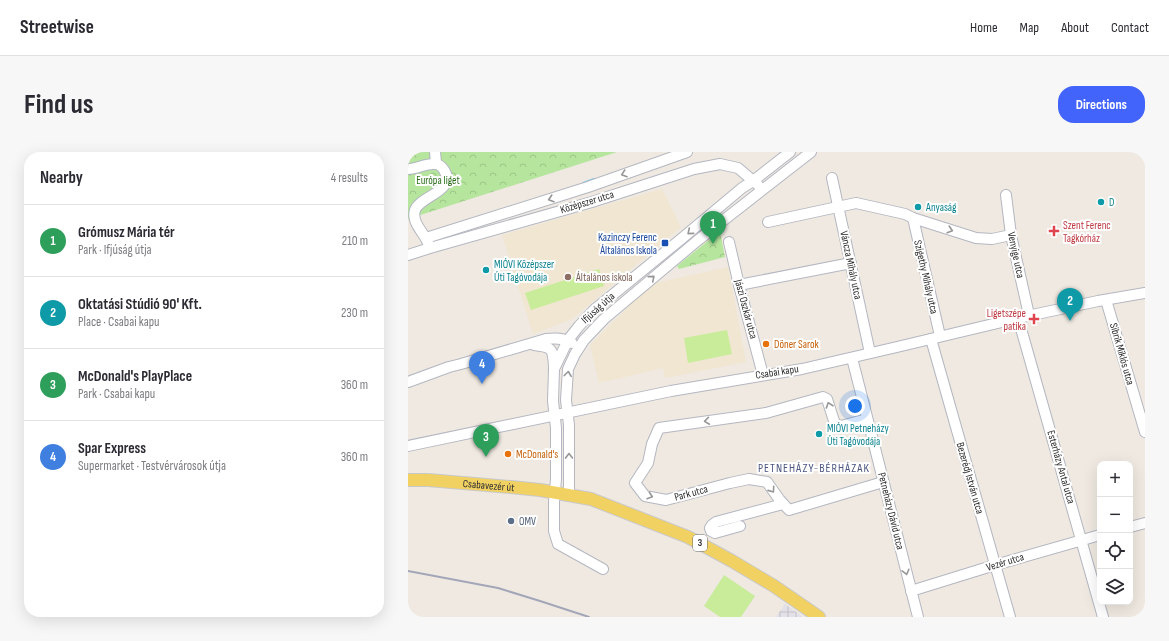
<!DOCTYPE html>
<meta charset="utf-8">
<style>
body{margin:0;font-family:"Sofia Sans Condensed",sans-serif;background:#f7f7f7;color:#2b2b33}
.controls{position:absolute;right:12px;bottom:12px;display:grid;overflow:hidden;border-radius:8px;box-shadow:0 4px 16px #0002}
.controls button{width:36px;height:36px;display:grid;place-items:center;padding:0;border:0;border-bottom:1px solid #e1e1e2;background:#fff;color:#2b2b33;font:20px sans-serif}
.you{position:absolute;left:447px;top:254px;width:14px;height:14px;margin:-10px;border:3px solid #fff;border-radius:50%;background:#1a73e8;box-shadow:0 0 0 6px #1a73e833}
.badge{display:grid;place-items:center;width:26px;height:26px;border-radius:50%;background:#4264fb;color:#fff;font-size:13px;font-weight:700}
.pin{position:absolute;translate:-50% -33px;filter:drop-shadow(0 1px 2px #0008)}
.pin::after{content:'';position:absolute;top:21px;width:14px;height:12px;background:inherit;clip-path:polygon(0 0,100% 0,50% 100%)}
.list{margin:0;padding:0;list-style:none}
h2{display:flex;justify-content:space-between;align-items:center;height:52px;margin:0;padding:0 16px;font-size:17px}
h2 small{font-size:13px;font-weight:400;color:#7c7c81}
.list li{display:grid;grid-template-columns:26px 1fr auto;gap:12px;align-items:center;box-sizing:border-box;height:72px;padding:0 16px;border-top:1px solid #e1e1e2}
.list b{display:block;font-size:15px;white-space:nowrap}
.list p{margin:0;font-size:13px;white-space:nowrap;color:#7c7c81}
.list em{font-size:13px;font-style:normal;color:#7c7c81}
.icon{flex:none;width:22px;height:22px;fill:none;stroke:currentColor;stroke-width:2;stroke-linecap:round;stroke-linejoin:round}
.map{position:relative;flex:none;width:737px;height:465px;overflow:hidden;border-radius:16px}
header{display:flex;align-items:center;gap:24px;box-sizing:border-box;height:56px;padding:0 20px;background:#fff;border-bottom:1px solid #e1e1e2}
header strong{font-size:19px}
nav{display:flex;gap:22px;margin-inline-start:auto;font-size:14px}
.intro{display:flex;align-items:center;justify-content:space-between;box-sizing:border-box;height:96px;padding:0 24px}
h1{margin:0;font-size:28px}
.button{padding:10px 18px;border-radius:16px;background:#4264fb;color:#fff;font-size:14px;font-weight:700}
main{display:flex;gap:24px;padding:0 24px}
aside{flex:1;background:#fff;border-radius:16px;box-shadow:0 4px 16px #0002}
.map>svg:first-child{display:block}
.industrial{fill:url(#industrial-grid)}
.education{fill:#f0e6d1}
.park{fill:url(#park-crowns)}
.pitch{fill:#c9ec9a}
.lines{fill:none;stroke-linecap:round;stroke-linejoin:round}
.stream{stroke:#75cff0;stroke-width:2}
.minor-casing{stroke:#b4b7c1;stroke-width:12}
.major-casing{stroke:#c9c9c9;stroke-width:14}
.minor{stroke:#fff;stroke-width:10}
.major{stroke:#f2d163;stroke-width:12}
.rail{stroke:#a3a6b8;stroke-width:2}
.oneway{stroke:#969696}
.culture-dot{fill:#0f9aa8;stroke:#fff;stroke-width:1.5}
.health-dot{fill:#e0444e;stroke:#fff;stroke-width:1.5}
.transit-dot{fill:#1a4fb4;stroke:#fff;stroke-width:1.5}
.education-dot{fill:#8d6e63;stroke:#fff;stroke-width:1.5}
.food-dot{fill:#e8710a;stroke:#fff;stroke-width:1.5}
.service-dot{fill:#5c6f8a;stroke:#fff;stroke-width:1.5}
.labels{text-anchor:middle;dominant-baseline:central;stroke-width:4;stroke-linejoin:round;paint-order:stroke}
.shield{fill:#fff;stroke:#6d6d6d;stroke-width:1}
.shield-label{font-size:10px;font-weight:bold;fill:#2e2e2e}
.park-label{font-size:11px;fill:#2c6e1b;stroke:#fff}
.street-label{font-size:11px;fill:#2e2e2e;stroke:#fff}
.culture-label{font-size:11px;fill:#0d838f;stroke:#fff;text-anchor:start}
.health-label{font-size:11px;fill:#be3a42;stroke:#fff;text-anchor:start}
.transit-label{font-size:11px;fill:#164399;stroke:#fff;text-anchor:end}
.education-label{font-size:11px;fill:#785e54;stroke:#fff;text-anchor:start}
.food-label{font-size:11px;fill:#c56008;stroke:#fff;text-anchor:start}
.service-label{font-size:11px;fill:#4e5e75;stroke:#fff;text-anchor:start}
.neighbourhood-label{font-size:12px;letter-spacing:1px;fill:#4d5680;stroke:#fff}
</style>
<header>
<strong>Streetwise</strong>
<nav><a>Home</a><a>Map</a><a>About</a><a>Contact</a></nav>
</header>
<div class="intro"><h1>Find us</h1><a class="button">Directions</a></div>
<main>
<aside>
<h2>Nearby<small>4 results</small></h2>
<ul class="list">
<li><span class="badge" style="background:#2e9e5b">1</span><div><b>Grómusz Mária tér</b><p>Park · Ifjúság útja</p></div><em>210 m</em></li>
<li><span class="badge" style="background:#0f9aa8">2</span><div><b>Oktatási Stúdió 90' Kft.</b><p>Place · Csabai kapu</p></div><em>230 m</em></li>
<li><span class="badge" style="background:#2e9e5b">3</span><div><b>McDonald's PlayPlace</b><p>Park · Csabai kapu</p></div><em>360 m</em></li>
<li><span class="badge" style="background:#3f7fe0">4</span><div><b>Spar Express</b><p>Supermarket · Testvérvárosok útja</p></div><em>360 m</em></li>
</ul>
</aside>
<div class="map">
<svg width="737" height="465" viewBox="0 0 737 465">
<defs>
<pattern id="industrial-grid" width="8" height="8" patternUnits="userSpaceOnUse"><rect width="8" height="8" fill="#e3e1e8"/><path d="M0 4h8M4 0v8" fill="none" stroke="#c3c1c7"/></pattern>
<pattern id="park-crowns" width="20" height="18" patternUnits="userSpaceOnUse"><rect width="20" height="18" fill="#b6e59e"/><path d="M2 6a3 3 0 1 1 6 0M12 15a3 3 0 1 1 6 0" fill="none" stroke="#9dc588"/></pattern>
</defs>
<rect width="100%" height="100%" fill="#efe9e1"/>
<path class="industrial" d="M377,452L395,465H368Z"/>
<g class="education">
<path d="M254,37L273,75L164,167L125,182L94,83Z"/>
<path d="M320,115L338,210L257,226L255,216L191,231L182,193L232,143L248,131Z"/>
</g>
<g class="park">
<path d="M0,0H209L0,67Z"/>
<path d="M312,79L317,105L271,117L269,114Z"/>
</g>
<g class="pitch">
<path d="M191,117L196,134L123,158L117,141Z"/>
<path d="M319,178L324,202L280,211L276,186Z"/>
<path d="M316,423L347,444L333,465H312L296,454Z"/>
</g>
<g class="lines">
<path class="stream" d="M175,31L186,27"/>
<g class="minor-casing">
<g id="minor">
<path d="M27,0L28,11"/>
<path d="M0,17C9,17 18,11 27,12C31,12 34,15 36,18C49,39 12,44 7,58C3,71 16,80 20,91"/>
<path d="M424,26L462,201"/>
<path d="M598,43L603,83L621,163"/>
<path d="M505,66L532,184"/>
<path d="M360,70L448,51L497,62L505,66L568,86L584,87L603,83"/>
<path d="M18,86L180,35L279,0"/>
<path d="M321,90L331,133L355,223"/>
<path d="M0,103L22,96L184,50L286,17L312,12L330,16L350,33"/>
<path d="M331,133L443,111"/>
<path d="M698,148L737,280"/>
<path d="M610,166L695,465"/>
<path d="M523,187L602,465"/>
<path d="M126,193C144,195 145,196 146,215"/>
<path d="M444,206L510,465"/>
<path d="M0,230L41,215L53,212L138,187C148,186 156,186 164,191"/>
<path d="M459,267L433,274L427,272L419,247L415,245L358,261L251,276L244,292L240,311L227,331L237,344L258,348L322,331L341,327L359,330L371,347L381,358L475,330"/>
<path d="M0,294L263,239L394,217L489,195L610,166L690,149L737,141"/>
<path d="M161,343V273L158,248L160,217L167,202L176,188L196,167L289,89L403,0"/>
<path d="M332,374L307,381L303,379L302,376L304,373L308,370L375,352"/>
<path d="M722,375L737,371"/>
<path d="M195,417L150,392L146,379V350L148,327V276L145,249L146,217L160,188L171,174L186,158L272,88L334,36L345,29L382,0"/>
<path d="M503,439L587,413L692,383"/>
</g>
</g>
<g class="major-casing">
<g id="major">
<path id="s1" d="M0,328H20L103,335L132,338L183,347L280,385L324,409L366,434L411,465"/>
</g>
</g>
<use href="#minor" class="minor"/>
<use href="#major" class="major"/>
<path class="rail" d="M0,419L90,436L132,449L181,465"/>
</g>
<defs><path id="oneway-chevron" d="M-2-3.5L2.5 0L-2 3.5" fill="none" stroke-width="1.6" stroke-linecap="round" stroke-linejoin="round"/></defs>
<g class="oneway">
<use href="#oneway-chevron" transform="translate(216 22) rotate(161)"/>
<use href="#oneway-chevron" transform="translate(143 47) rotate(162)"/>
<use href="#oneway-chevron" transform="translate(542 78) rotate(17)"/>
<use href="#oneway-chevron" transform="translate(282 80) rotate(140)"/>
<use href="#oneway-chevron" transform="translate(244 126) rotate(-40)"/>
<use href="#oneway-chevron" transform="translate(160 222) rotate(-83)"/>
<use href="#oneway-chevron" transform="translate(421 253) rotate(-109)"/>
<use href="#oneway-chevron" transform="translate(299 269) rotate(172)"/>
<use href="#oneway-chevron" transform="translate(161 304) rotate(-91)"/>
<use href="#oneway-chevron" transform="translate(364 338) rotate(55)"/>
<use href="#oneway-chevron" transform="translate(242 344) rotate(18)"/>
<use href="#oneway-chevron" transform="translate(498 420) rotate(76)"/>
</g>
<g class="culture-dot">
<circle cx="693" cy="50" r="4"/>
<circle cx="510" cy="55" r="4"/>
<circle cx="78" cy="118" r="4"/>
<circle cx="411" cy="282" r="4"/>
</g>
<g class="health-dot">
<path d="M644 73h4v4h4v4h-4v4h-4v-4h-4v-4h4z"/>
<path d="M624 161h4v4h4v4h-4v4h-4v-4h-4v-4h4z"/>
</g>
<rect class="transit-dot" x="253" y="87" width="8" height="8" rx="2"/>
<circle class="education-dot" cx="160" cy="125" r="4"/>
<g class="food-dot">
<circle cx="358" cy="192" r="4"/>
<circle cx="100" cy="302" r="4"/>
</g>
<circle class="service-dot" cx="103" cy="369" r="4"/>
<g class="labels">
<rect class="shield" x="285" y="383" width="14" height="16" rx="3"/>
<g class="shield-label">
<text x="292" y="391">3</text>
</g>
<g class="park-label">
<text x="30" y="28">Európa liget</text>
</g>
<g class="street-label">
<text transform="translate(179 50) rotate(-17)">Középszer utca</text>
<text transform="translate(608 103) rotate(78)">Venyige utca</text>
<text transform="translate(443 113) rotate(78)">Váncza Mihály utca</text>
<text transform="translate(518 125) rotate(77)">Szigethy Mihály utca</text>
<text transform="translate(190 156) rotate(-42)">Ifjúság útja</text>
<text transform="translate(338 157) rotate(75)">Jászi Oszkár utca</text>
<text transform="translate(714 202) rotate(74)">Sibrik Miklós utca</text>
<text transform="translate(369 220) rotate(-9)">Csabai kapu</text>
<text transform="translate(653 315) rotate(74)">Esterházy Antal utca</text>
<text transform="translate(562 326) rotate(74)">Bezerédj István utca</text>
<text stroke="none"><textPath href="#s1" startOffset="81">Csabavezér út</textPath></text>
<text transform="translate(283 341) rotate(-15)">Park utca</text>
<text transform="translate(483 359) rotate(76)">Petneházy Dávid utca</text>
<text transform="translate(597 410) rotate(-17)">Vezér utca</text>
</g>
<g class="culture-label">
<text x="701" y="50">D</text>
<text x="518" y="55">Anyaság</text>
<text x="86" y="112">MIÓVI Középszer<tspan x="86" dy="13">Úti Tagóvodája</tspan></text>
<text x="419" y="276">MIÓVI Petneházy<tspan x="419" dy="13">Úti Tagóvodája</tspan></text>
</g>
<g class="health-label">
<text x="655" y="73">Szent Ferenc<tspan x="655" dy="13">Tagkórház</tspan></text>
<text x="618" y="161" text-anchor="end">Ligetszépe<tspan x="618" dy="13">patika</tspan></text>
</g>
<g class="transit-label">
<text x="249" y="85">Kazinczy Ferenc<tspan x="249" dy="13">Általános Iskola</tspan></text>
</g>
<g class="education-label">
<text x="168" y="125">Általános iskola</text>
</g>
<g class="food-label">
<text x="366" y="192">Döner Sarok</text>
<text x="108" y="302">McDonald's</text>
</g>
<g class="service-label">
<text x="111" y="369">OMV</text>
</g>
<g class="neighbourhood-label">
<text x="406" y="316">PETNEHÁZY-BÉRHÁZAK</text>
</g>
</g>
</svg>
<div class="controls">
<button>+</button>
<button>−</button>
<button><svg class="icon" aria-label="locate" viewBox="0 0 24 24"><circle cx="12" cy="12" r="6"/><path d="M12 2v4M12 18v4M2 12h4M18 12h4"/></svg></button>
<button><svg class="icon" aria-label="layers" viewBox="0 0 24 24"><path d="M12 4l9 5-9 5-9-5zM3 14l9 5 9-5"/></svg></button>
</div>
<div class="you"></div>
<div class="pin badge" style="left:305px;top:92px;background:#2e9e5b">1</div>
<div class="pin badge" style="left:662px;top:169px;background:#0f9aa8">2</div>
<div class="pin badge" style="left:78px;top:305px;background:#2e9e5b">3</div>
<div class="pin badge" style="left:74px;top:232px;background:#3f7fe0">4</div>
</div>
</main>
